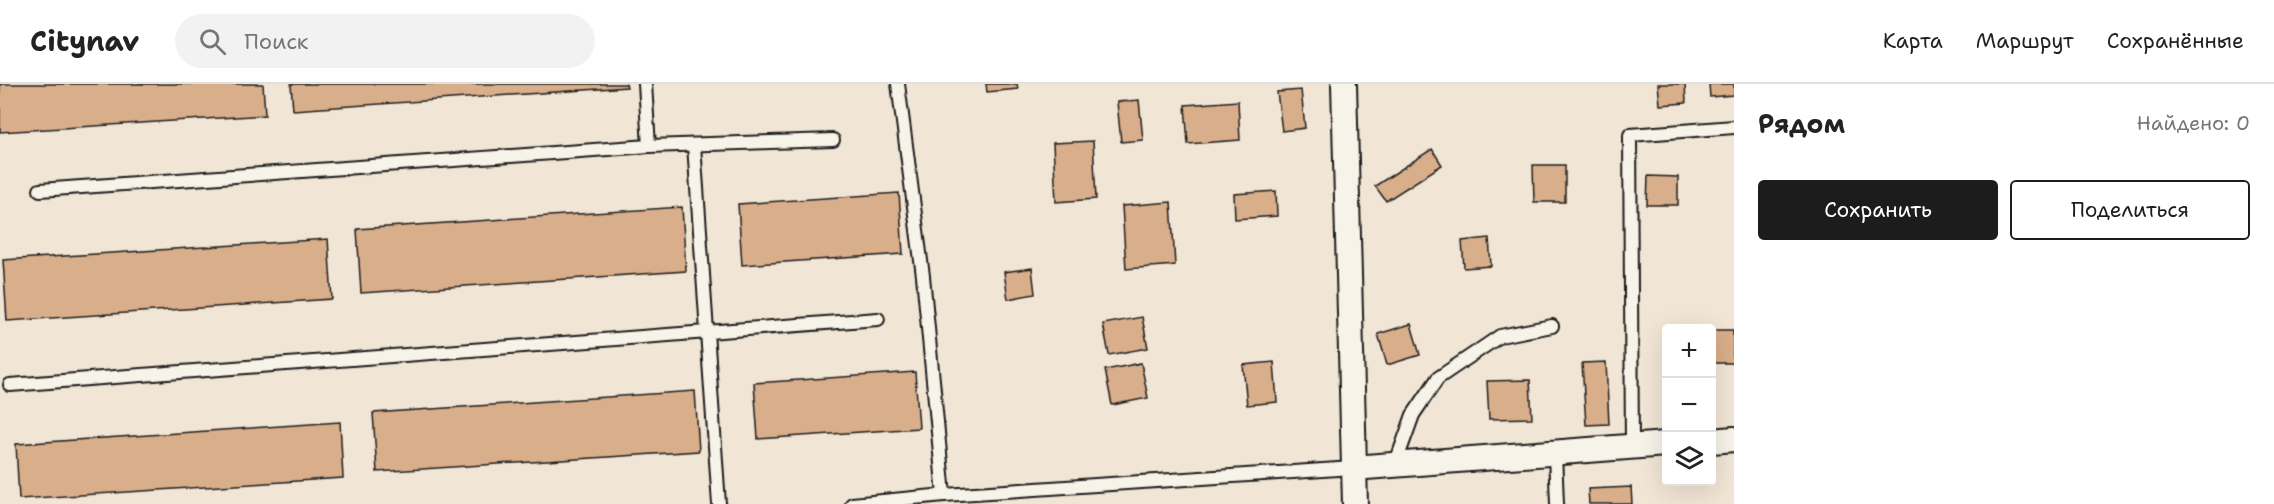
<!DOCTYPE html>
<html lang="ru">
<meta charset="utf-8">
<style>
body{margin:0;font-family:"Shantell Sans",sans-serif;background:#f2f2f2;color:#222}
.controls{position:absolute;right:18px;bottom:18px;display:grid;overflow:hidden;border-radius:6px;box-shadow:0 6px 24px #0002}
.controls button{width:54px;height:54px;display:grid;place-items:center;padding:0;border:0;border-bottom:2px solid #e0e0e0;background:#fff;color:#222;font:30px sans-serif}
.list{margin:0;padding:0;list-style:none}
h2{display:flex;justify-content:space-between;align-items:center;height:78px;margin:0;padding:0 24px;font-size:26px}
h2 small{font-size:20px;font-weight:400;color:#767676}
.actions{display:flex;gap:12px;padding:18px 24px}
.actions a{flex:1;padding:14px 0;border:2px solid #1c1c1c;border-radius:6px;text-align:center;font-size:21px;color:#1c1c1c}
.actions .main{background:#1c1c1c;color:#fff}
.icon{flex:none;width:33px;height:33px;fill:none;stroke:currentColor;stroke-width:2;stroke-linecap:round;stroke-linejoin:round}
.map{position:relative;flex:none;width:1734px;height:420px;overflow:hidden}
header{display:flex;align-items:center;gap:36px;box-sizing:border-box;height:84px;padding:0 30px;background:#fff;border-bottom:2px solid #e0e0e0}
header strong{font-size:28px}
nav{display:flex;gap:33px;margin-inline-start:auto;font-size:21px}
.search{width:420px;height:54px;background:#f2f2f2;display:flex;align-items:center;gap:15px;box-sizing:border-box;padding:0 21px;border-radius:33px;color:#767676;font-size:22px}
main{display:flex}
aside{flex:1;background:#fff}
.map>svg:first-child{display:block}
.building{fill:#d9ae8a;stroke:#1c1c1c;stroke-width:1.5}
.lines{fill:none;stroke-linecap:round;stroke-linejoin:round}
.lane-casing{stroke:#1c1c1c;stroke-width:16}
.street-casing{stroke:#1c1c1c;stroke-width:28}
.lane{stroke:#f7f3e8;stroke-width:12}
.street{stroke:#f7f3e8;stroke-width:24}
</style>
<header>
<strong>Citynav</strong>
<div class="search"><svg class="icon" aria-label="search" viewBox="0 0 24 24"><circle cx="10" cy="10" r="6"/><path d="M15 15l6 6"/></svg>Поиск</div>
<nav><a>Карта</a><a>Маршрут</a><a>Сохранённые</a></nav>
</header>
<main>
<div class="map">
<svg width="1734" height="420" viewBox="0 0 1734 420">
<rect width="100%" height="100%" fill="#f1e5d5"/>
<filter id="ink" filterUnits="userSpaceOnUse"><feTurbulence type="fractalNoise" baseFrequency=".0167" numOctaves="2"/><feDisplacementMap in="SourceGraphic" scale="12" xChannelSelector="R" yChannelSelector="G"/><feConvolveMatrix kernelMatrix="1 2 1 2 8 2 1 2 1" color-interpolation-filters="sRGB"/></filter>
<g filter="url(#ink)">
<g class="building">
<path d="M0,0H263L265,31L0,48Z"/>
<path d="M291,0H626L627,3L293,26Z"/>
<path d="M986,0H1017L1018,5L987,8Z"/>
<path d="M1658,0H1685L1686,19L1660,21Z"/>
<path d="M1709,0H1734V11L1710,13Z"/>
<path d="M1301,6L1305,44L1282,47L1277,8Z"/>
<path d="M1139,16L1143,56L1121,58L1117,18Z"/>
<path d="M1238,17L1240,56L1188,60L1185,21Z"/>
<path d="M1093,57L1096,115L1056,118L1053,59Z"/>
<path d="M1432,65L1442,81L1386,117L1375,102Z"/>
<path d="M1533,81H1565V118H1534Z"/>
<path d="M1648,92L1678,93V121H1647Z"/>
<path d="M1276,107L1277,132L1235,135L1234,110Z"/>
<path d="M899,109L903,170L742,181L738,120Z"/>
<path d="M1171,118L1175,181L1126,185L1122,122Z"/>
<path d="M682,123L686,187L361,209L357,145Z"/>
<path d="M1489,154L1491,182L1464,184L1462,157Z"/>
<path d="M328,155L332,215L7,237L3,176Z"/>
<path d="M1032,184L1035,210L1008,215L1004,188Z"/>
<path d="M1142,233L1148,264L1109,271L1103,240Z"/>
<path d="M1411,240L1420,271L1387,281L1378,250Z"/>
<rect x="1712" y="246" width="21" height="33"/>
<path d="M1274,278L1277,318L1247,321L1243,281Z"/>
<path d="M1606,278L1609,340L1586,341L1582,279Z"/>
<path d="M1141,279L1148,314L1112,321L1105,286Z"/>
<path d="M915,288L919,344L758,355L754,299Z"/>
<path d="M1530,296L1532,334L1489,335L1487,297Z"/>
<path d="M695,307L699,367L377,388L373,329Z"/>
<path d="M340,338L343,394L19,415L16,360Z"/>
<path d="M1631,403L1632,420H1589L1588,405Z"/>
</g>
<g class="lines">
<g class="lane-casing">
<g id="lane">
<path d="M645,0L649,62"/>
<path d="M898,0L923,192L944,411"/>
<path d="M694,61L719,420"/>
<path d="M40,106L649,62L833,56"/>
<path d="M10,301L878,235"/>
<path d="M1632,363L1630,51L1734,43"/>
<path d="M1555,369L1557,420"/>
<path d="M1395,381L1413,331L1438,294L1500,252L1552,242"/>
<path d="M852,420L944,411L1353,384"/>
</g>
</g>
<g class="street-casing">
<g id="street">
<path d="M1344,0L1355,420"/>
<path d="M1712,357L1734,355"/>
<path d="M1353,384L1666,360"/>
</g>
</g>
<use href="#lane" class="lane"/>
<use href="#street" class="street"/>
</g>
</g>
</svg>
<div class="controls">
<button>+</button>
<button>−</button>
<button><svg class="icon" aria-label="layers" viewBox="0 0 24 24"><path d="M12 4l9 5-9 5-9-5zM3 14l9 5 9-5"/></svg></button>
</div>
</div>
<aside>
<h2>Рядом<small>Найдено: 0</small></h2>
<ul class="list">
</ul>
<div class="actions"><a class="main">Сохранить</a><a>Поделиться</a></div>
</aside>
</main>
